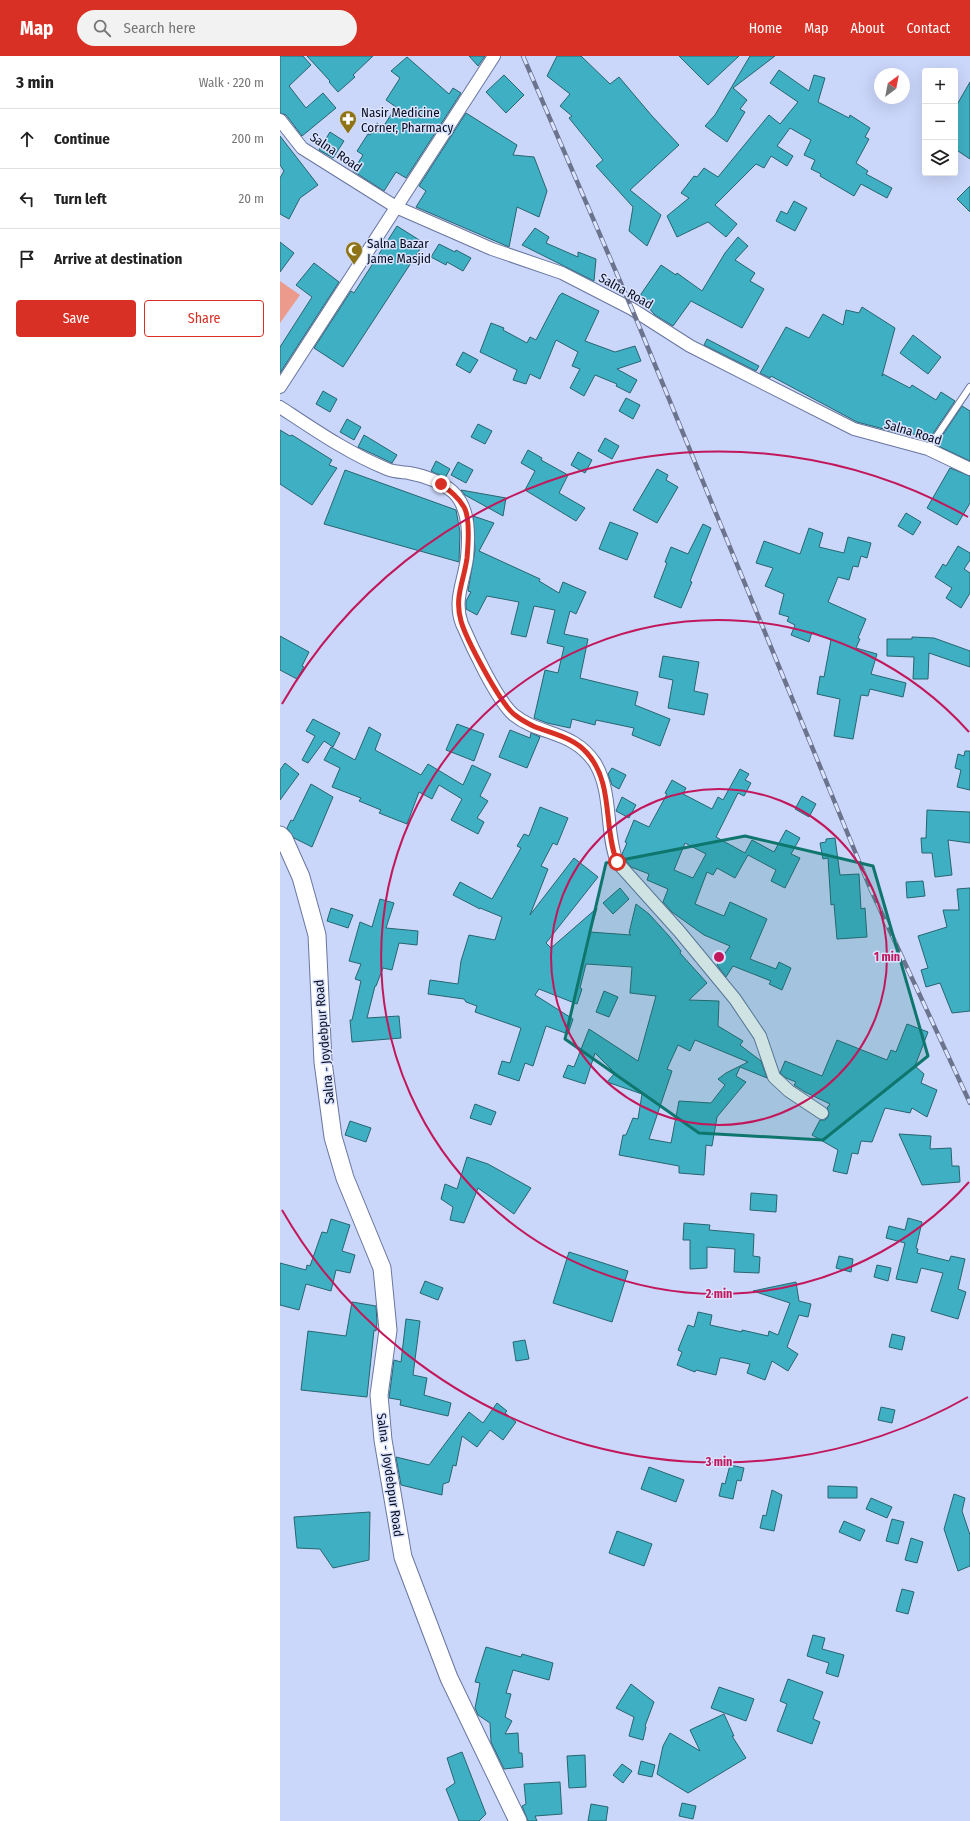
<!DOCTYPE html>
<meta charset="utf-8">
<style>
body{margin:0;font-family:"Fira Sans Condensed",sans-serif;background:#f2f2f2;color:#222}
.controls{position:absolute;right:12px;top:12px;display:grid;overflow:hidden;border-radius:4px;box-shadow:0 4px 16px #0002}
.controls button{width:36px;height:36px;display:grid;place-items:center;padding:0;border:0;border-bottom:1px solid #e0e0e0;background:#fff;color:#222;font:20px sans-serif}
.compass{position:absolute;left:594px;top:12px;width:36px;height:36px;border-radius:50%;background:#fff;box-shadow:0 4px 16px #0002;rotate:32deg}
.stop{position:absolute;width:12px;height:12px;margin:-9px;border:3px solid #d93025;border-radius:50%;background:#fff}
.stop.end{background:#d93025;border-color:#fff;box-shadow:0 1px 4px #0008}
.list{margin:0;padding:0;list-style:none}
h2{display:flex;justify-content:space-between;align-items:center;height:52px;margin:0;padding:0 16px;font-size:17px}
h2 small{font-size:13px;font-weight:400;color:#767676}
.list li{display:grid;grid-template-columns:26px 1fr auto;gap:12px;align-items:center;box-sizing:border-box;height:60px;padding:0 16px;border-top:1px solid #e0e0e0}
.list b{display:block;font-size:15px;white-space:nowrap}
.list em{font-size:13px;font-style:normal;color:#767676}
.actions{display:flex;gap:8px;padding:12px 16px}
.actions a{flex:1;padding:9px 0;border:1px solid #d93025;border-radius:4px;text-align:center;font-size:14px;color:#d93025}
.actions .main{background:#d93025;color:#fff}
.icon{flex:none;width:22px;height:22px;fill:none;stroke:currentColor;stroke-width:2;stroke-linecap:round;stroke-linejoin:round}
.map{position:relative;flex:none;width:690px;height:1765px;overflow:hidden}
header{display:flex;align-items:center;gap:24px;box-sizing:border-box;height:56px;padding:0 20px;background:#d93025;color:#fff}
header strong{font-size:19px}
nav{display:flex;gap:22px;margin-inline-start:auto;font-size:14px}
.search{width:280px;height:36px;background:#f2f2f2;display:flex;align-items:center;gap:10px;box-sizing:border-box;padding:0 14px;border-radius:22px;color:#767676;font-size:15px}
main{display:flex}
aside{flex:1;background:#fff}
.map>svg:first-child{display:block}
.green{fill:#eb9a8b}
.building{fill:#3fb0c3;stroke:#276570;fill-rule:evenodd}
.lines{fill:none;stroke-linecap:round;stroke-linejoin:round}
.lane-casing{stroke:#69769f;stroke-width:8}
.street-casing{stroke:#69769f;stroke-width:14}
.secondary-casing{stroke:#69769f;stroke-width:19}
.lane{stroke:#fff;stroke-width:6}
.street{stroke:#fff;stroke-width:12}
.secondary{stroke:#fff;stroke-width:17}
.rail-casing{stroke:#6b738d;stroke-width:4.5}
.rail{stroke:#dae3ff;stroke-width:3;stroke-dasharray:9;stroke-linecap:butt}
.route{stroke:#d93025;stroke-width:5}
.marked{fill:#0f766e;fill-opacity:0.2;stroke:#0f766e;stroke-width:3;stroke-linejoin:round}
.ring{fill:none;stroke:#c2185b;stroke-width:2}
.labels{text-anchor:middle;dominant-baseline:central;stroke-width:3;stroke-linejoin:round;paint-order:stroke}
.poi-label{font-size:13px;fill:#090d1c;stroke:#dae3ff;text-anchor:start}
.street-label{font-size:13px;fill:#090d1c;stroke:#dae3ff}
.centre{fill:#c2185b;stroke:#dae3ff;stroke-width:2}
.ring-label{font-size:12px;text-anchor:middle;font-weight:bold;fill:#c2185b;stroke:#dae3ff;stroke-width:3;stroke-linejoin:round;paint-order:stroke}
</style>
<header>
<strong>Map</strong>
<div class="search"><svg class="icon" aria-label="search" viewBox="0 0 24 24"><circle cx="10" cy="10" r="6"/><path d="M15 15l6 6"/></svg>Search here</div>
<nav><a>Home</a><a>Map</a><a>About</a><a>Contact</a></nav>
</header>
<main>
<aside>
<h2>3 min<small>Walk · 220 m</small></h2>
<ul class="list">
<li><svg class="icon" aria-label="ahead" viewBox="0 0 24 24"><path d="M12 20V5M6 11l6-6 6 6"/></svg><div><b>Continue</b></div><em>200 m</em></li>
<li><svg class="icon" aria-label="left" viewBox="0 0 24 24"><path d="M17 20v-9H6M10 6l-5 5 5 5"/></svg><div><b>Turn left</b></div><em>20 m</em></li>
<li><svg class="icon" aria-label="arrive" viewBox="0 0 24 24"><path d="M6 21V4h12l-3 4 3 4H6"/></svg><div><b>Arrive at destination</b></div></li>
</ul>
<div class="actions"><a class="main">Save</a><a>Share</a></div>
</aside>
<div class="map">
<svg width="690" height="1765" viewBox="0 0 690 1765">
<rect width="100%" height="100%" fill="#cad6fa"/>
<path class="green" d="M0,225L20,239L0,267Z"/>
<g class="building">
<path d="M0,0H23L31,9L9,30L26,52L43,37L56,52L22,80L6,59L0,57Z"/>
<path d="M27,0H93L73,19L75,21L58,36L49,26L50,25Z"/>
<path d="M189,0H205L198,10Z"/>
<path d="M277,0H301L330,28L339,21L372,60L399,89L350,134L381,159L367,190L349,175L353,151L316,110L323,104L289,62L292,60L280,50L290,38L267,20Z"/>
<path d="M399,0H459L428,29Z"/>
<path d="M470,0H495L453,32L467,44L460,53L465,56L447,86L425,70L435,59Z"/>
<path d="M127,1L169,38L173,32L181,37L126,122L116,116L104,135L73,115L83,99L77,95L88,78L90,79L97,67L103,71L116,51L106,44L120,22L111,15Z"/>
<path d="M499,14L529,35L534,19L545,22L538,46L569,62L570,59L590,72L585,81L589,83L576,107L588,115L586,118L612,132L607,142L581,128L574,140L540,120L541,118L531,113L535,104L524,99L531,84L510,72L497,90L513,100L507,110L491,100L484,112L476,108L435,149L457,168L446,181L428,166L397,181L387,160L409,142L401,137L414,120L417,121L424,112L438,121L489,59L500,68L518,46L490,27Z"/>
<path d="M224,19L244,39L226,57L206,36Z"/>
<path d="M690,26V103L675,93V52Z"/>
<path d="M186,57L237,89L233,99L254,101L267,135L259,161L237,151L229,191L136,151L146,135L139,130Z"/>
<path d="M50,76L64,85L53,102L39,94Z"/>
<path d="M0,80L38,129L20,142L9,163L0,158V122L4,115L0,109Z"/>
<path d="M690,130V156L677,143Z"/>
<path d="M514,145L527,152L515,175L496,165L501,155L507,158Z"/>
<path d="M117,170L144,187L63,311L34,292L71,235L74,237Z"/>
<path d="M255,172L269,181L266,187L298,201V196L316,203L314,225L242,189Z"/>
<path d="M458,181L468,190L455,204L475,217L470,225L484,233L462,272L411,245L393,270L375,259L359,241L381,209L396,219L397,217L422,235L445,197Z"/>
<path d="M0,186L14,197L0,216Z"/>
<path d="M159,188L175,196L176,194L191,202L183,215L167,206L166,209L151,201Z"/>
<path d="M34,207L59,226L0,317V291L32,241L16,229Z"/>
<path d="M282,237L319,255L305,285L335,296L355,290L361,305L337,313L357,324L350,337L336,330L337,328L315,319L304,340L290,332L300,313L292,310L298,296L276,284L260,323L250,318L246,328L233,324L237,314L200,296L211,267L224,272L223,274L247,287L250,281L256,284L279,240Z"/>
<path d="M582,251L615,272L602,320L603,318L630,332L632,329L656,344L661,336L675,345L648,385L631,377L630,380L577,366L491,320L490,322L480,317L506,271L529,282L543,258L563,269L566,254L579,257Z"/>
<path d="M633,279L661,301L648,318L620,297Z"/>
<path d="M427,283L479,310L476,315L424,289Z"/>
<path d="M183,296L198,304L190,317L176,309Z"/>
<path d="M43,335L57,343L50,356L36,348Z"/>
<path d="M346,342L360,349L353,363L339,355Z"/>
<path d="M682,350L690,355V405L656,389Z"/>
<path d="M67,363L81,371L74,384L60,376Z"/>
<path d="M198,368L212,375L205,388L191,381Z"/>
<path d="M0,374L10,380L12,379L52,404L49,409L57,412L32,449L0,428Z"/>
<path d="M84,379L117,399L112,407L78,391Z"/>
<path d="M325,382L339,390L332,403L318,395Z"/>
<path d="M248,394L262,402L261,404L288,419L279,437L305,452L296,465L245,434L255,415L241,407Z"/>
<path d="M298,396L312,404L305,417L291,409Z"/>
<path d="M156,405L170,413L165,422L151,415Z"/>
<path d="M178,406L193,414L186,427L171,419Z"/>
<path d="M670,412L690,420V447L677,469L647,452Z"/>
<path d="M377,413L388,419L386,424L398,431L377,467L353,454Z"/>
<path d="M65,414L176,454L180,476L179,506L44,468Z"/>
<path d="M181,434L226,442L223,460L185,439Z"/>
<path d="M626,457L641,466L633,479L618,470Z"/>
<path d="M193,460L214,467L199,495L260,523L259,525L279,537L283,526L306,536L296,558L290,555L284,578L308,583L300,622L358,636L355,649L390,663L380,690L352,679L354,672L316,664L315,669L292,663L290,672L267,667L254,662L265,614L278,617L284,591L267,587L275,554L254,550L246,581L231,578L239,546L207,540L197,559L186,553V545L191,536L188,535L195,494Z"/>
<path d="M330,466L358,477L347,504L319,493Z"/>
<path d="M423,468L431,472L410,525L412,526L401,552L374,541L387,507L385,506L391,491L408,498Z"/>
<path d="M529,472L543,477L539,491L564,497L568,481L591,487L587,502L581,500L578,511L573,510L569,524L558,521L548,546L586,563L578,582L580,583L576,592L597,598L591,618L626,627L623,641L590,633L588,640L581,639L573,683L554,680L560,643L537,638L540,620L544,621L551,584L532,576L529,586L511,579L515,569L507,565L509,561L499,558L504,538L485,530L493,512L476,507L484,485L520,498Z"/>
<path d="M678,490L690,497V504L684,513L690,517V537L681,552L666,542L672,532L655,521L663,508L666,510Z"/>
<path d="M0,580L29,596L22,610L24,611L17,623L0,614Z"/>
<path d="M632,581L654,582L690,595V611L649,597L648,623H633L634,601L607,600V583H632Z"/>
<path d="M383,600L419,606L414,635L428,638L424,659L388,652L393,624L379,621Z"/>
<path d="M33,663L60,677L53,691L44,685L28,707L22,704L35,680L26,675Z"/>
<path d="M177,668L204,678L194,705L166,694Z"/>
<path d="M89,671L101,678L95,694L141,719L148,708L183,729L192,709L211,718L200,740L208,745L197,762L204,766L198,778L171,764L182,743L159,729L152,743L139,736L127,768L99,757L101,754L79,745L81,742L52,731L60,712L44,704L51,691L75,704Z"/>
<path d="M230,674L250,682L251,677L260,681L247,712L219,701Z"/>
<path d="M685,695H690V734L677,731L681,714L675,712L678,698L684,700Z"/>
<path d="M5,707L19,718L0,744V714Z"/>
<path d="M332,712L346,719L339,733L332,729L328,718Z"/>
<path d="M460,713L469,718L465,724L471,727L464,740L458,737L436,781L465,797L472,784L494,796L506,774L520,782L511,798L520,802L505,832L491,825L496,814L468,799L455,822L437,812L433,819L427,816L415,848L444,860L450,846L487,863L470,903L496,913L499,906L511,912L502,934L489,928L491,925L453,910L446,921L437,909L450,890L424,879L392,856L383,846L388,833L367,824L369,818L351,811L344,802L342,798L347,787L345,786L354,764L369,771L387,738L385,737L392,724L406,732L403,738L432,753L438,741L443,744ZM405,787L426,798L413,822L394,814Z"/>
<path d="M31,728L53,741L32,791L14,782L7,772L11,764L13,765Z"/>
<path d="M522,740L536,748L529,761L515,753Z"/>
<path d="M342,741L356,749L349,762L336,755Z"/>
<path d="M260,751L288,762L277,789L273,787L261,810L268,813L250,859L294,802L318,821L266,887L271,892L317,852L310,876L351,879L349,877L356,848L369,858L389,880L401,895L400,897L427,927L409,944L439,945L438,970L463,985L460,989L481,1005L487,1022L460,1011L456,1020L466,1026L437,1061L432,1090L426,1089L424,1119L399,1117V1110L339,1099L343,1079H346L353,1062L358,1063L362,1038L327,1026L335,1017L315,997L305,1028L283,1021L288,1009L294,1011L309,973L358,1005L376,940L350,937L352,911L306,908L300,932L302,933L297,948L259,933L255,939L293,963L288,978L266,970L253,1010L245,1007L239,1025L218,1018L222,1005L230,1007L241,972L195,956L197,950L186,946L184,943L148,938L150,924L178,928L181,905L189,879L215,884L222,861L200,852V853L173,839L180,826L212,843L241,792L237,790L244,778L249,780ZM415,984L468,1006L446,1017L438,1023L445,1029L431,1047L399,1045L391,1087L369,1083L392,1015L387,1013L398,989L410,995Z"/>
<path d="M647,754L690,756V787L668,784L672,819L655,821L652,797H642L641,782H646Z"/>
<path d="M555,782L560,819L579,818L581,853L585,852L587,881L557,883L554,848L551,849L548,802L543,803L540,787L546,786V783Z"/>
<path d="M643,825L645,840L627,842L626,826Z"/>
<path d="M340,832L349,843L333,858L323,847Z"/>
<path d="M690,832V955L672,957L660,927L646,931L641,914L648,912L638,880L667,871L663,854H679L677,833Z"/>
<path d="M100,843L114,847L106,872L138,875L137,889L119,887L112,914L103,912L96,930H95L87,962L119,960L121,982L72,986L70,964H72L81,925L75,923L81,908L69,905L80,866L92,871Z"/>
<path d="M51,852L73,859L68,872L47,865Z"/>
<path d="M324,935L338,941L329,961L316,956Z"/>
<path d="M627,968L648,976L635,1010L644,1018L641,1027L657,1034L647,1061L632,1052L630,1057L605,1052L592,1086L581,1085L578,1098L572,1097L567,1118L553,1115L558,1094L532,1079L540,1064H545L548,1061L549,1057L547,1052L550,1048L525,1036L514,1029L516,1026L506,1022L500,1017L505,1005L542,1020L557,984L607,1004L611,994L616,996Z"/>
<path d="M195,1048L216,1056L211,1069L190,1062Z"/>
<path d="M70,1065L91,1072L86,1086L65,1079Z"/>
<path d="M619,1078L651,1080L650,1093L671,1092L672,1110H679L680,1126L642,1129Z"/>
<path d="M187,1101L208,1108L251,1132L234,1158L198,1132L184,1167L170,1164L173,1151L161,1143L165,1128L177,1133Z"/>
<path d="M471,1137L497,1139L496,1156L470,1154Z"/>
<path d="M628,1162L642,1166L636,1192L638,1193L637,1197L669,1205L671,1200L685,1203L678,1233L686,1236L678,1263L651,1255L663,1217L641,1212L637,1227L616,1223L625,1187L606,1182L609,1170L625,1174Z"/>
<path d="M51,1163L70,1169L62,1195L75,1199L70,1217L56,1214L51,1235L26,1228L19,1254L0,1249V1207L26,1214L27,1209L30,1210L42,1176L47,1177Z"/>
<path d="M404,1167L430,1169L429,1174L474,1178L473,1200L480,1201L479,1217L454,1216L455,1193L427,1191V1212L410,1213V1184H403Z"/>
<path d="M289,1196L348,1215L332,1266L273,1247Z"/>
<path d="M559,1200L573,1203L571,1216L556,1212Z"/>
<path d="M597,1209L611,1212L608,1225L594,1221Z"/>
<path d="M145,1225L163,1232L158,1244L140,1237Z"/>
<path d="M516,1226L519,1245L531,1248L528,1261L519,1259L507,1291L518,1298L508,1315L492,1305L485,1324L467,1317L470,1308L444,1302H440L436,1319L416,1314L415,1316L397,1309L402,1296L398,1294L408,1269L414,1271L418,1256L432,1259L430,1269L462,1276V1274L488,1280L489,1275L498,1279L510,1247L473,1235Z"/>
<path d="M72,1246L96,1250L97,1266L96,1275L94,1274L87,1341L21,1334L28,1275L66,1280Z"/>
<path d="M126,1263L140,1265L133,1319L147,1322L144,1339L171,1347L168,1360L120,1349L121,1344L109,1342L114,1304L121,1306Z"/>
<path d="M612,1278L625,1281L622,1294L609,1291Z"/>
<path d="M245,1284L249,1303L236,1305L233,1286Z"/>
<path d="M217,1347L227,1355L225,1357L236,1366L223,1384L210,1374L197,1391L182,1380L176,1410L173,1409L169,1426L163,1428L162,1439L121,1429L116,1401L149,1409L189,1356L203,1367Z"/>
<path d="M601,1351L615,1354L612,1367L598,1364Z"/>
<path d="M450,1409L464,1412L461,1425L457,1424L453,1443L439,1440L442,1427L445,1428Z"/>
<path d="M369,1411L404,1424L396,1446L361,1433Z"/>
<path d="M548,1430L577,1431V1442H548Z"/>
<path d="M492,1434L502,1439L494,1475L480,1472L483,1459L486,1460Z"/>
<path d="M674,1438L685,1442L682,1455L690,1479V1510L678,1515L664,1473Z"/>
<path d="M591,1442L612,1451L607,1462L586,1453Z"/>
<path d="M90,1456L89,1504L53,1512L40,1493L17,1492L14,1461Z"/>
<path d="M612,1463L624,1466L618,1488L606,1485Z"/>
<path d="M564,1465L585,1474L580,1485L559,1476Z"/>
<path d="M337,1475L372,1488L364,1510L329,1497Z"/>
<path d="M631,1482L643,1486L637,1507L625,1504Z"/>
<path d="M622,1533L634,1536L628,1558L616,1555Z"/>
<path d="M533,1579L545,1582L542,1593L564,1599L558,1621L546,1617L549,1607L527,1600Z"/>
<path d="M206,1591L241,1601L242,1598L273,1607L269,1624L233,1614L226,1637L231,1638L225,1661L232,1665L225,1678L238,1677L239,1697H242L243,1711L224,1713L211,1686L210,1667L198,1659L195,1652L200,1627L195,1626Z"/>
<path d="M508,1623L543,1636L533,1663L540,1666L532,1688L497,1675L507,1648L500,1645Z"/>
<path d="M351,1628L374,1646L365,1670L366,1671L363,1684L349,1680L354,1661L336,1652Z"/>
<path d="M439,1631L474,1643L466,1665L431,1652Z"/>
<path d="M444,1658L454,1680H452L466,1702L408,1737L377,1718L383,1690L390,1677L420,1695L410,1674Z"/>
<path d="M182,1696L206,1758L199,1765H179L166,1733L175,1727L167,1702Z"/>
<path d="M305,1699L306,1731L289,1732L287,1700Z"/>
<path d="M361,1705L375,1709L372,1721L358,1718Z"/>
<path d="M342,1708L352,1715L343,1727L333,1719Z"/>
<path d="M280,1726L282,1758L255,1760L257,1765H248L242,1750L246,1748L244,1728Z"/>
<path d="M402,1747L416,1750L413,1763L399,1760Z"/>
<path d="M311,1748L328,1751L326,1765H308Z"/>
</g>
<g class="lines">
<g class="lane-casing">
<path id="lane" d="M648,393L690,331"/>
</g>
<g class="street-casing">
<g id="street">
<path d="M0,64L22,92L116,151L212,193L282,217L352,253L410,290L574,373L648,393L690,413"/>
<path d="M0,331L214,0"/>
<path d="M0,351C35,374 68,397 107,413C114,416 122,416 129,417C145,420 160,425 173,436C190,452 189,480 187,502C184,525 173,545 182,568C191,589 217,645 234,659C260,680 293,674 315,707C333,737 325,775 337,806L399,875L455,943L480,980L494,1021L509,1035L542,1057"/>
</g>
</g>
<g class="secondary-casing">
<path id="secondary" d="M0,779L4,783L21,821L37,879L43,1006L53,1081L65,1122L102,1212L108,1274L99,1339L103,1384L123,1501L169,1622L238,1765"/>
</g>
<use href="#lane" class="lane"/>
<use href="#street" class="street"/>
<use href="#secondary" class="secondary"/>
<g class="rail-casing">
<path id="rail" d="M243,0L352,253L590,832L690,1047"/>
</g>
<use href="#rail" class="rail"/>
</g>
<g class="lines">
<path class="route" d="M161,428C170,435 178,441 184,451C190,461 188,491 187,502C184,525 174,541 181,565C186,583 221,649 235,659C240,663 247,667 253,670C272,678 293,681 307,697C334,727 323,771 337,806"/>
</g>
<path class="marked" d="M465,780L593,810L648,1000L543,1084L419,1077L285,983L326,807Z"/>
<g class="ring">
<circle cx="439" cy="901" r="168"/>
<path d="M689 1126A337 337 0 1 1 689 676"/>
<path d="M688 1341A505 505 0 0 1 2 1154M2 648A505 505 0 0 1 688 461"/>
</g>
<defs>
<g id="pharmacy-pin" transform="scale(0.9)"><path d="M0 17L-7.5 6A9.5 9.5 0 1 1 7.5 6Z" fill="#8e7317" stroke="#dae3ff"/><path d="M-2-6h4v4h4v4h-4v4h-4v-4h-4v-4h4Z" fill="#fff"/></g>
<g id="mosque-pin" transform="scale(0.9)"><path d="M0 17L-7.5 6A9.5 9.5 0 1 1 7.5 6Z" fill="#8e7317" stroke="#dae3ff"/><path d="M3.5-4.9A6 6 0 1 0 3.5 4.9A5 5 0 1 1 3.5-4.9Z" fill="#fff"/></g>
</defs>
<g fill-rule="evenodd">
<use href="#pharmacy-pin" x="68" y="63"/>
<use href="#mosque-pin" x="74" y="194"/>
</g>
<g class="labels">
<g class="poi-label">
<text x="81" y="56">Nasir Medicine<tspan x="81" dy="15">Corner, Pharmacy</tspan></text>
<text x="87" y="187">Salna Bazar<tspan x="87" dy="15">Jame Masjid</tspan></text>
</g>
<g class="street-label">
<text transform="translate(56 96) rotate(34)">Salna Road</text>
<text transform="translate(346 235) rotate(29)">Salna Road</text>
<text transform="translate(633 376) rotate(17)">Salna Road</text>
<text transform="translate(44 986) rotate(-95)">Salna - Joydebpur Road</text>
<text transform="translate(110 1419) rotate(82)">Salna - Joydebpur Road</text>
</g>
</g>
<circle cx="439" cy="901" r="6" class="centre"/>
<g class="ring-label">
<text x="607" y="905">1 min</text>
<text x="439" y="1242">2 min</text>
<text x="439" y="1410">3 min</text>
</g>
</svg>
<div class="controls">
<button>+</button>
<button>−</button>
<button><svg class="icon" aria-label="layers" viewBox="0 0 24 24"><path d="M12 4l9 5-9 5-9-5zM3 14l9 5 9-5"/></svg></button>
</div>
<svg class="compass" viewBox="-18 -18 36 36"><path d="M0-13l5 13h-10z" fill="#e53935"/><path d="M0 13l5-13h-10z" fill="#767676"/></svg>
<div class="stop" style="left:337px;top:806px"></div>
<div class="stop end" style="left:161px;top:428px"></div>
</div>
</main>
